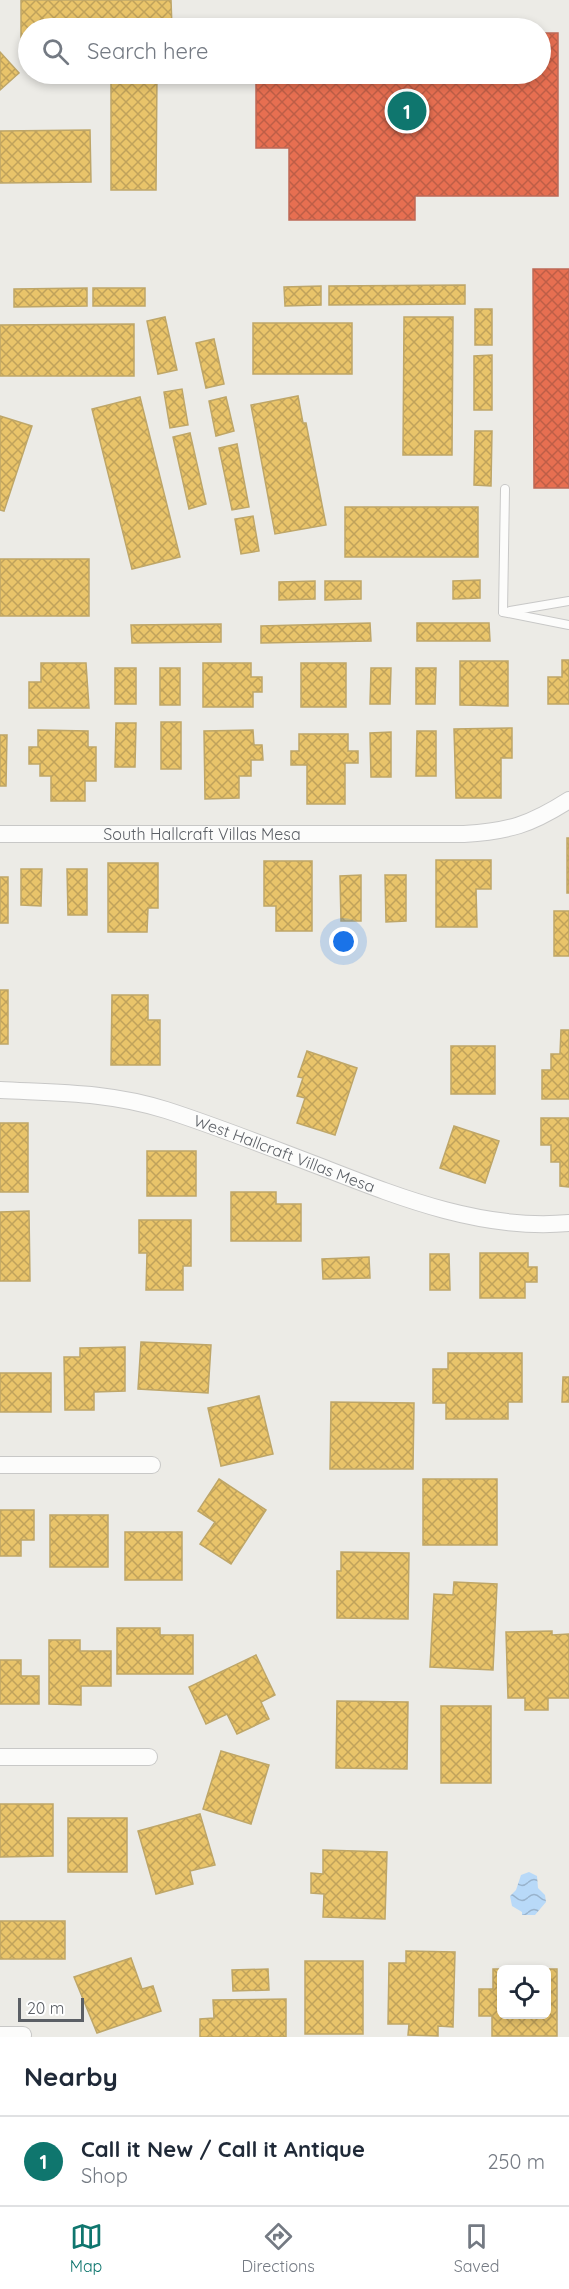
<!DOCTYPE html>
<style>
body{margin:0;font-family:Quicksand,sans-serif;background:#f6f6f7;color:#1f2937}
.controls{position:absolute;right:18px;bottom:18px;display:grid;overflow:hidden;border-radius:9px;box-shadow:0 3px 9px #0003}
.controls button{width:54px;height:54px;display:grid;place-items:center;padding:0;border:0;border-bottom:2px solid #e0e1e3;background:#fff;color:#1f2937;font:30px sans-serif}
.scale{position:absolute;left:18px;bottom:15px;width:66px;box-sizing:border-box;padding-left:6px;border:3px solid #5b5f65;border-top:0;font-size:16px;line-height:21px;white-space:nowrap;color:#5b5f65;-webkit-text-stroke:4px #fff;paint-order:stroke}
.you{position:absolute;left:344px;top:942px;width:21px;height:21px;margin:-15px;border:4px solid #fff;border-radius:50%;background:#1a73e8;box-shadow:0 0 0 9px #1a73e833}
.badge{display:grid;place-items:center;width:39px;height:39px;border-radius:50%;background:#0f766e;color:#fff;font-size:20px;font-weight:700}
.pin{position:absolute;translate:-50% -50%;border:3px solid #fff;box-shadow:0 2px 6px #0006}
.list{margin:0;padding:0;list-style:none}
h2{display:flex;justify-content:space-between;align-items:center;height:78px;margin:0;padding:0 24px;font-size:26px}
h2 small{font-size:20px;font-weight:400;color:#747a83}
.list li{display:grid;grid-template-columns:39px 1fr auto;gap:18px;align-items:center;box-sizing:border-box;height:90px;padding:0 24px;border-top:2px solid #e0e1e3}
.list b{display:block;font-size:22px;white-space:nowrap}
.list p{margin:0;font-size:20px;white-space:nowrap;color:#747a83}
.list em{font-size:20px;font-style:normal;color:#747a83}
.icon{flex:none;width:33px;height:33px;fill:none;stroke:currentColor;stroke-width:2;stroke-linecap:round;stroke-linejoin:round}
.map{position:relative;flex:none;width:569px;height:2037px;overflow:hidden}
.search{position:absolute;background:#fff;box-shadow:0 3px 9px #0003;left:18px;right:18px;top:18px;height:66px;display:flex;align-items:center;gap:15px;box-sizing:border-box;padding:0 21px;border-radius:33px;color:#747a83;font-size:22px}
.sheet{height:168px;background:#fff}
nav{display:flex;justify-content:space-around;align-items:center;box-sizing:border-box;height:84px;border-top:2px solid #e0e1e3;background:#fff;font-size:16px;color:#747a83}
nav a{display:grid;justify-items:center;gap:3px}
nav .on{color:#0f766e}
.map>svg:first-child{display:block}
.water{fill:url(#water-waves)}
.homes{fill:url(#homes-cross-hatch);stroke:#bea668;stroke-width:1.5;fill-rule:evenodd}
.shops{fill:url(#shops-cross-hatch);stroke:#bd6a57;stroke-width:1.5}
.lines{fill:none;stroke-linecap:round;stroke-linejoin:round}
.lane-casing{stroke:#c8c8c7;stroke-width:10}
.street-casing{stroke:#c8c8c7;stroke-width:18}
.lane{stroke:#fcfcfb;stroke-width:8}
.street{stroke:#fcfcfb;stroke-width:16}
.labels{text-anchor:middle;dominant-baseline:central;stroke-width:6;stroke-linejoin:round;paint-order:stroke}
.street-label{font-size:16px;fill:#5b5f65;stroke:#fff}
</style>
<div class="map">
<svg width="569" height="2037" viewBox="0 0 569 2037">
<defs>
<pattern id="water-waves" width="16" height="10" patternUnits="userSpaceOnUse" patternTransform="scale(1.5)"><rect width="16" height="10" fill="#b8d9f8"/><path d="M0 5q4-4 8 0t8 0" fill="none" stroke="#99b3cc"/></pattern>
<pattern id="homes-cross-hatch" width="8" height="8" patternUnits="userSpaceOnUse" patternTransform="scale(1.5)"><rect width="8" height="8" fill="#e9c46a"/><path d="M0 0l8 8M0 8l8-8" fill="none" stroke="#c0a25b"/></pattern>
<pattern id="shops-cross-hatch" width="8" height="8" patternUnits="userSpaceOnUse" patternTransform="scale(1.5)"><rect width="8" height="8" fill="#e76f51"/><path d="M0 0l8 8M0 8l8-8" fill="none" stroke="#be5e47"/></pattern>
</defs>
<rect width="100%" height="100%" fill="#ecebe6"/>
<path class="water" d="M529,1872L537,1876L538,1888L545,1895L546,1902L535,1915H522V1912L512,1906L510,1896L516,1890L521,1875Z"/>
<g class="homes">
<path d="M21,0H171L172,28H28V41H21Z"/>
<path d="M0,52L19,73L0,90Z"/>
<path d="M111,74H157L156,190H111Z"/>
<path d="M90,130L91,182L0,183V131Z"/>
<path d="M465,285V304L329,305V286Z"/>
<path d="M321,286V305L285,306L284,287Z"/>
<path d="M87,288V306L14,307V289Z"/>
<rect x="93" y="288" width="52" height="18"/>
<rect x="475" y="309" width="17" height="36"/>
<path d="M165,317L177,370L158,374L147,321Z"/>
<path d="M404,317H453L452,455H403Z"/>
<rect x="253" y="323" width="99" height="51"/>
<path d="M134,324V376H0V325Z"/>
<path d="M214,339L224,384L206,388L196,343Z"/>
<path d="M492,355V410H474V356Z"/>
<path d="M182,389L188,425L170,428L164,392Z"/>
<path d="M298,396L303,423H306L326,525L275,534L251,405Z"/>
<path d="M140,397L180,557L132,569L92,409Z"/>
<path d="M226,397L234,431L216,436L209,401Z"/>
<path d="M0,416L32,426L4,511L0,510Z"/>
<path d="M475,431H492L491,486L474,485Z"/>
<path d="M190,433L206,504L189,509L173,437Z"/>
<path d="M237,444L249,507L232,510L219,448Z"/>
<rect x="345" y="507" width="133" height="50"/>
<path d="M253,516L259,551L241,554L235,519Z"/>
<rect x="0" y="559" width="89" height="57"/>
<path d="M480,580V598L453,599V581Z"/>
<path d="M315,581V599L279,600V582Z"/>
<path d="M325,581H361V599L325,600Z"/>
<path d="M370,623L371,641L261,643V626Z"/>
<path d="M417,623H489L490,641H417Z"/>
<path d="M221,624V642L132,643L131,625Z"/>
<path d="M562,660H569V704H548V677H562Z"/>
<path d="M460,661H508V706L460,705Z"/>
<path d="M41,663H86L89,708H29V682H41Z"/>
<path d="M203,663H251V677H262V692H253V707H203Z"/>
<rect x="301" y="663" width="45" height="44"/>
<rect x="115" y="668" width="21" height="36"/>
<rect x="160" y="668" width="20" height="37"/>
<path d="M371,668H391L390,704H370Z"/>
<path d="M416,668H436L435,704H416Z"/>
<rect x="161" y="722" width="20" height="47"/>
<path d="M116,723H136L135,767H115Z"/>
<path d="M512,728V758H501V798H456L454,729Z"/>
<path d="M38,730L88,731V747H96V781H85V801H51V776H40V764H29V747H38Z"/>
<path d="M253,730L254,745H262L263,760H251V776H239V798L205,799L204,731Z"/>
<path d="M417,731H436V776H416Z"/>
<path d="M391,732V777H371L370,733Z"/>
<path d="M299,734H348V751H358V763H345V804H307V765H291V751H299Z"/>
<path d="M0,735H7L6,786H0Z"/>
<rect x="567" y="838" width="2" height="55"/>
<path d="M436,860H491V889H476L477,927H436Z"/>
<path d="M264,861H312V931H276V906H264Z"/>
<path d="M108,863H158V908H148L147,932H108Z"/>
<path d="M21,869H42L41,906L21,905Z"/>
<path d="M67,869H87V915H68Z"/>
<path d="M361,875V921H341L340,876Z"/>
<path d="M385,875H406V921L386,922Z"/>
<rect x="0" y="877" width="8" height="46"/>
<rect x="554" y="911" width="15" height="45"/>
<rect x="0" y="990" width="8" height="54"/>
<path d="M112,995H148V1020H160V1065H111Z"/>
<path d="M561,1030H569V1099H542V1070H551V1054H560Z"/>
<rect x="451" y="1046" width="44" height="48"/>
<path d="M307,1051L357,1068L335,1135L297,1123L305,1098L297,1096L303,1078L298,1077Z"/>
<path d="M541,1118H569V1187L560,1186V1162H551V1145H541Z"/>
<rect x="0" y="1123" width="28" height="69"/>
<path d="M454,1126L499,1141L485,1183L440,1168Z"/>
<rect x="147" y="1151" width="49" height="45"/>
<path d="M231,1192H276V1204H301V1241H231Z"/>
<path d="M29,1211L30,1281H0V1212Z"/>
<path d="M139,1220H191V1266H183V1290H146L147,1253H139Z"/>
<path d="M480,1253H528V1267H537V1282H525V1298H480Z"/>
<path d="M430,1254H449L450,1290H430Z"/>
<path d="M369,1257L370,1278L323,1279L322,1259Z"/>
<path d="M141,1342L211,1345L208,1393L138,1389Z"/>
<path d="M125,1347V1391L94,1392V1410H65L64,1357H80V1348Z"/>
<path d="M448,1353H522V1402H508V1419H446V1403H433V1369H448Z"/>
<rect x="0" y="1373" width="51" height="39"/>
<path d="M563,1377H569V1402H562Z"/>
<path d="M259,1396L273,1454L221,1466L208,1408Z"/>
<path d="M331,1402L414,1403L413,1469H330Z"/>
<path d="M219,1479L266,1510L231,1564L200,1544L215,1522L198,1511Z"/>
<rect x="423" y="1479" width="74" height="66"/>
<path d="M0,1510H34V1540H21V1556H0Z"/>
<rect x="50" y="1515" width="58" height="52"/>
<rect x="125" y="1532" width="57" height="48"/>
<path d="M341,1552L409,1553L408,1619L337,1618V1571H341Z"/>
<path d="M454,1582L497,1584L493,1670L430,1667L434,1594L453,1595Z"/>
<path d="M117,1628H160V1635H193V1674H117Z"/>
<path d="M552,1631V1635L569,1634V1698H548V1710H525V1698H508L506,1632Z"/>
<path d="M49,1640H80V1651H111V1686H81V1705L49,1704Z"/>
<path d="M256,1655L275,1695L261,1702L269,1719L237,1734L227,1714L206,1724L189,1687Z"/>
<path d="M0,1660H21V1676H39V1704H0Z"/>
<path d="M337,1701L408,1702L407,1769L336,1768Z"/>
<rect x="441" y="1706" width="50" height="77"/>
<path d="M221,1751L269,1765L251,1824L203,1809Z"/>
<path d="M0,1804H53V1856L0,1857Z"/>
<path d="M200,1814L215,1865L190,1871L193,1884L156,1894L138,1831Z"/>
<rect x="68" y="1818" width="59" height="54"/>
<path d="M323,1850L387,1852L385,1919L323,1917L324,1894L311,1893V1873L323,1874Z"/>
<rect x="0" y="1921" width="65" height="38"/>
<path d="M406,1951L455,1952L453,2027L438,2026V2036L408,2035L409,2024H388L389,1963H406Z"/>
<path d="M131,1958L142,1989L153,1986L161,2011L97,2033L74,1977Z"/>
<rect x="305" y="1961" width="58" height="73"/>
<path d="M268,1969L269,1990L233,1991L232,1970Z"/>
<path d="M493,1969H557V2036H492V2016H479V1989H493ZM502,1970H546V2014H502Z"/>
<path d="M286,1999V2037H200V2019L214,2018L213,2000Z"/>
</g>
<g class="shops">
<path d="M540,33H558V196H415V220H289V148H256V74H540Z"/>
<path d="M533,269H569V488H534Z"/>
</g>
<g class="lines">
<g class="lane-casing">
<g id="lane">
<path d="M510,611L569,601"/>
<path d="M503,612L505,489"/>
<path d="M503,612L569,625"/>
</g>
</g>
<g class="street-casing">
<g id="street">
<path id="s1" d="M0,834H464C509,831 530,825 569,800"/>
<path id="s2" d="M0,1090C59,1093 109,1092 166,1110C219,1127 271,1148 324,1168C401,1198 484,1231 569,1223"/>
<path d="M0,1465H152"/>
<path d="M0,1757H149"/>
<path d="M0,2035H23"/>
</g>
</g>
<use href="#lane" class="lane"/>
<use href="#street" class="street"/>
</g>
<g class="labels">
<g class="street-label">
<text stroke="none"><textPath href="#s1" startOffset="202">South Hallcraft Villas Mesa</textPath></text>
<text stroke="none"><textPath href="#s2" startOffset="294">West Hallcraft Villas Mesa</textPath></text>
</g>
</g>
</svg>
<div class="controls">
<button><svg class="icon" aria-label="locate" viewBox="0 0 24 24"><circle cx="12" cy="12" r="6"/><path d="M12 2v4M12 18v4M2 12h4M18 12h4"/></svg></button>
</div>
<div class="scale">20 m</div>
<div class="you"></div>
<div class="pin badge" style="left:407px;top:111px">1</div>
<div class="search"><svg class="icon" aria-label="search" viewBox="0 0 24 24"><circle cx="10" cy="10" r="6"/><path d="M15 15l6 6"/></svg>Search here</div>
</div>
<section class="sheet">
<h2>Nearby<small></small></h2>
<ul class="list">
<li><span class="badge">1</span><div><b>Call it New / Call it Antique</b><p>Shop</p></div><em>250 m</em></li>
</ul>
</section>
<nav>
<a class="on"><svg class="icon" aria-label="map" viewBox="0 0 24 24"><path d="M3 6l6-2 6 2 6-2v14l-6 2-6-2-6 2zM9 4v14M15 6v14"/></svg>Map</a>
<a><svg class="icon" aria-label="directions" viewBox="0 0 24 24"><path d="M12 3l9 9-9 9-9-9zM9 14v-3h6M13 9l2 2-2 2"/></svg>Directions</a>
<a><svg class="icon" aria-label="saved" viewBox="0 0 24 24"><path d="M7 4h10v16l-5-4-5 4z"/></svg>Saved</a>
</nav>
